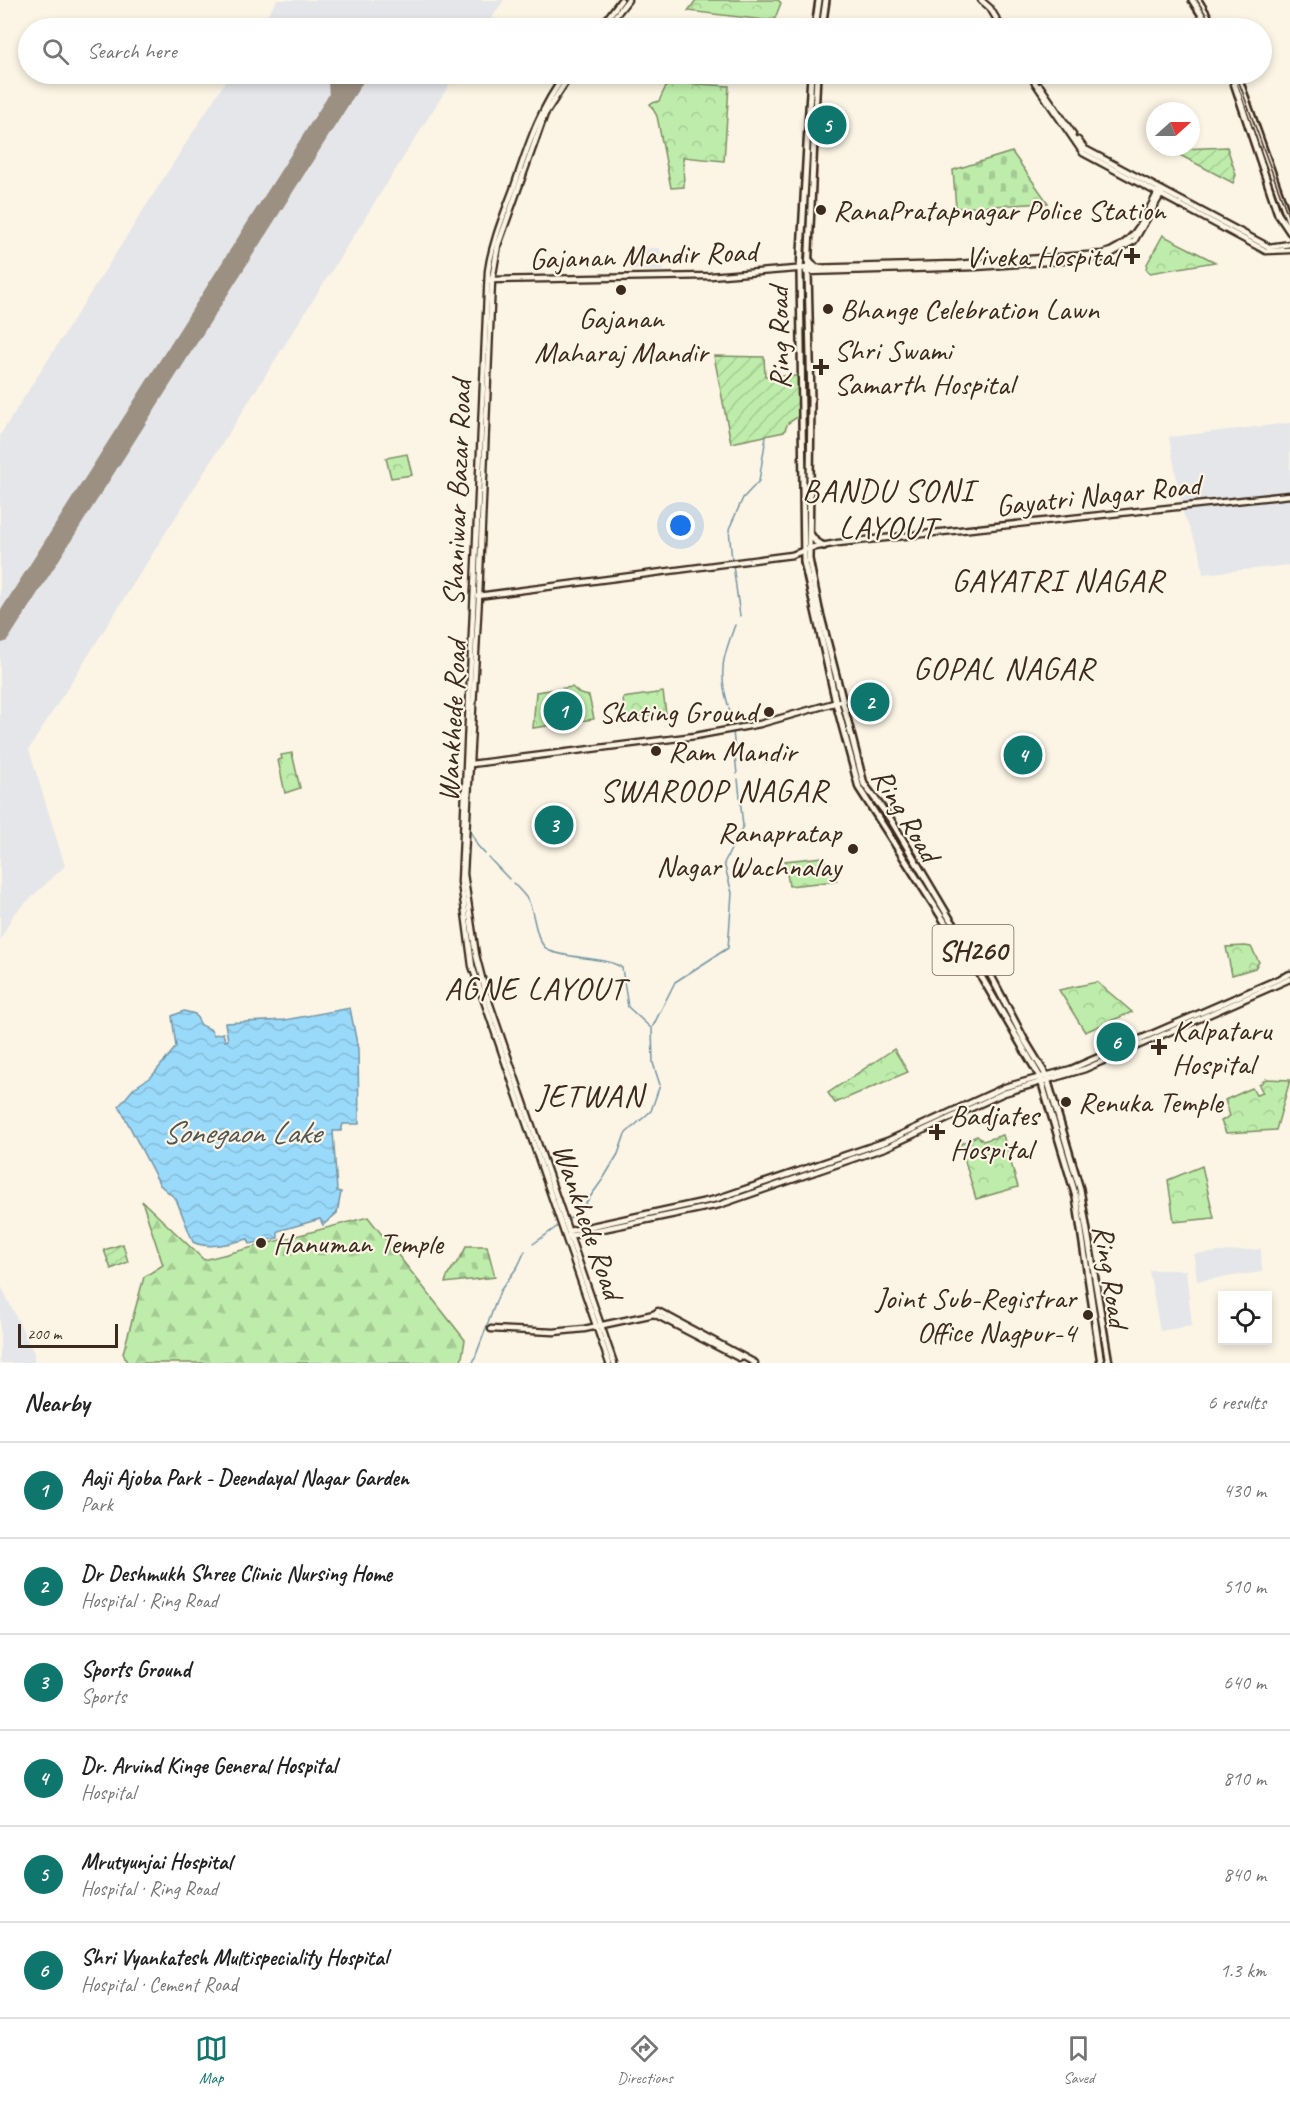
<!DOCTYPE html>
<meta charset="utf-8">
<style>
body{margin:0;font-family:Caveat,sans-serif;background:#f2f2f2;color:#222}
.controls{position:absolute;right:18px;bottom:18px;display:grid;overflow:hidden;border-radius:0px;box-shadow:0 3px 9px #0003}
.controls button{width:54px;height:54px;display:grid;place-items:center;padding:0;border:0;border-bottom:2px solid #e0e0e0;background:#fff;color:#222;font:30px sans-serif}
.compass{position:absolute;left:1146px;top:102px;width:54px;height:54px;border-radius:50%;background:#fff;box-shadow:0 3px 9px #0003;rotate:69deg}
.scale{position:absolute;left:18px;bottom:15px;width:100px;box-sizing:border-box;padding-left:6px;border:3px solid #3b2a1e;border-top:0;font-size:16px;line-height:21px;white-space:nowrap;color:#3b2a1e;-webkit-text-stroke:4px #fcf5e5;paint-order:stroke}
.you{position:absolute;left:681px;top:526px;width:21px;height:21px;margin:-15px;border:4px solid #fff;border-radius:50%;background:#1a73e8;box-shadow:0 0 0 9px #1a73e833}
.badge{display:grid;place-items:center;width:39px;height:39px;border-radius:50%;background:#0f766e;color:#fff;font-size:20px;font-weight:700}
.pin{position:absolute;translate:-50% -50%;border:3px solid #fff;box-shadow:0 2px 6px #0006}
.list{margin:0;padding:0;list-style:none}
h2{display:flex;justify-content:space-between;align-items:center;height:78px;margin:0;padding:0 24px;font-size:26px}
h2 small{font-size:20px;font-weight:400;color:#767676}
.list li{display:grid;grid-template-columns:39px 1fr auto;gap:18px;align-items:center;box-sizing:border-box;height:96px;padding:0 24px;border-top:2px solid #e0e0e0}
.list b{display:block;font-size:22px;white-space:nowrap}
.list p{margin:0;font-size:20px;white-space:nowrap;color:#767676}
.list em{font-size:20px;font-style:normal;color:#767676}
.icon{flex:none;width:33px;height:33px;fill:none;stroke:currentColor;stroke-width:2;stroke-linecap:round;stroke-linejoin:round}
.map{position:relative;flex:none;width:1290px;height:1363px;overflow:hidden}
.search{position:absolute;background:#fff;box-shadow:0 3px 9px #0003;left:18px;right:18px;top:18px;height:66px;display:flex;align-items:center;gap:15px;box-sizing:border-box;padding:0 21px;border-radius:33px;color:#767676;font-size:22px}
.sheet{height:654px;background:#fff}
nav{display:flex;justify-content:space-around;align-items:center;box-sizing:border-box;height:84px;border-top:2px solid #e0e0e0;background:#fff;font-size:16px;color:#767676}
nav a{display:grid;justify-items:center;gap:3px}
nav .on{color:#0f766e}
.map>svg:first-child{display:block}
.built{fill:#e4e6e9}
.forest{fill:url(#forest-firs);stroke:#7c8c64;stroke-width:1.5}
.cemetery{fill:url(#cemetery-stones);stroke:#7c8c64;stroke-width:1.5}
.park{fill:url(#park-crowns);stroke:#7c8c64;stroke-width:1.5}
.garden{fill:url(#garden-furrows);stroke:#7c8c64;stroke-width:1.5}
.water{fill:url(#water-waves);stroke:#7394a3;stroke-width:1.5}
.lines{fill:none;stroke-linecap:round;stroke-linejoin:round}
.stream{stroke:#7394a3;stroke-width:1.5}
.taxiway{stroke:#9c9082;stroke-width:9}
.runway{stroke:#9c9082;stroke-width:22}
.tertiary-casing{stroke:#3b2a1e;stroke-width:9}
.secondary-casing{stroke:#3b2a1e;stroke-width:9}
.primary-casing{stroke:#3b2a1e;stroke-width:10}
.tertiary{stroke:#fcf5e5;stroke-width:4.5}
.secondary{stroke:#fcf5e5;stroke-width:4.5}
.primary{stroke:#fcf5e5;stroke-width:5}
.rail{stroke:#3b2a1e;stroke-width:1.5}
.poi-dot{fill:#3b2a1e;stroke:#fcf5e5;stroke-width:2}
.labels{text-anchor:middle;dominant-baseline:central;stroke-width:4.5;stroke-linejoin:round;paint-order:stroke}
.shield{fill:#fcf5e5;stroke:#75675a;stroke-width:1.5}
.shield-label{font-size:28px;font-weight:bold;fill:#3b2a1e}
.poi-label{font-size:30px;fill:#3b2a1e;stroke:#fcf5e5;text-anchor:start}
.street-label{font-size:30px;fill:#3b2a1e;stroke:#fcf5e5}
.neighbourhood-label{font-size:32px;letter-spacing:1.5px;fill:#3b2a1e;stroke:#fcf5e5}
.water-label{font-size:32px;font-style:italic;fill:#525655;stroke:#fcf5e5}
</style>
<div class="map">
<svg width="1290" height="1363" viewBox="0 0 1290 1363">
<defs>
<pattern id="forest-firs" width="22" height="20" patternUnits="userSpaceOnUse" patternTransform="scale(1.5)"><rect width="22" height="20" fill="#beedab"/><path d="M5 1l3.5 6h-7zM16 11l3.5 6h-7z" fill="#a4cb93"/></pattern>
<pattern id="cemetery-stones" width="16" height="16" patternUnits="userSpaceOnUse" patternTransform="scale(1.5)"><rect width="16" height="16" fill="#beedab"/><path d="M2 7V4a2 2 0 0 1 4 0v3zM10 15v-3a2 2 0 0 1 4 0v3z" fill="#a4cb93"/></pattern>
<pattern id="park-crowns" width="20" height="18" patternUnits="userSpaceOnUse" patternTransform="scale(1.5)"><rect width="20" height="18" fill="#beedab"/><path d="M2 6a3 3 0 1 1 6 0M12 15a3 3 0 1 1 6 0" fill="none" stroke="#a4cb93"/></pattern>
<pattern id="garden-furrows" width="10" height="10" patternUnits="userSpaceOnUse" patternTransform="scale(1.5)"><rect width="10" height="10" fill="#beedab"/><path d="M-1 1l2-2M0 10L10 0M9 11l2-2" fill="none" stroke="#a4cb93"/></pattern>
<pattern id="water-waves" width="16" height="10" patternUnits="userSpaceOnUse" patternTransform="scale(1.5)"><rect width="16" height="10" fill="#99dafb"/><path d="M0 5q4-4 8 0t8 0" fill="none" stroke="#85bbd7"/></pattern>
</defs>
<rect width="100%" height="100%" fill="#fcf5e5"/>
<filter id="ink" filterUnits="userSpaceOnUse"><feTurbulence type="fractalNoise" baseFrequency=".0167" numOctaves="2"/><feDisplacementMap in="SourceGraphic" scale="12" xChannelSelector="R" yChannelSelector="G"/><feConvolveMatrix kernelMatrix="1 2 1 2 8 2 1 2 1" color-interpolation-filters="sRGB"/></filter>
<g filter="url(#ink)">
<g class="built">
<path d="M277,0H504L485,28H259Z"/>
<path d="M230,74H456L29,749L65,866L14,914L0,940V435Z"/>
<path d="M660,248L663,271L629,270L627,249Z"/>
<path d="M1290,423V565L1203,574L1200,553L1183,513L1169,437Z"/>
<path d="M1261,1249L1262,1272L1197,1281L1194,1254Z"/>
<path d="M1149,1270H1186L1192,1326L1160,1331Z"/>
<path d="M0,1284L34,1353V1363H0Z"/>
</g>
<path class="forest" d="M142,1201L204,1260L368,1217L465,1340L461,1363H127L123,1353L144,1277L163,1265Z"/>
<g class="cemetery">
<path d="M1012,152L1048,203L956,208L953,170Z"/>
<path d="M466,1246H487L495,1277L445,1283C448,1268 463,1260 466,1246Z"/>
</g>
<g class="park">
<path d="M696,0H778L781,3L774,21L688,11Z"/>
<path d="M668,82L729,86L724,161L683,157L684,187L671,188L657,116L650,104L659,101Z"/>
<path d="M1163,235L1164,236L1215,262L1150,273L1146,269L1147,264Z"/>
<path d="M407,454L412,475L391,478L386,458Z"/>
<path d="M572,687L580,694L589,696L594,719L533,728L536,692Z"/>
<path d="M663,692L666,713L625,718L623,698Z"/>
<path d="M292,753L300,788L285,793L278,760L282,759L281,755Z"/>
<path d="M823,857L837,881L789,886L785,861Z"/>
<path d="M1245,946L1251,947L1259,962L1255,968L1232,975L1226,947Z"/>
<path d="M1097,982L1132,1012L1085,1032L1059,990Z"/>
<path d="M894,1049L908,1072L835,1103L828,1093Z"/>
<path d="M1266,1079L1290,1080L1276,1130L1226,1133L1221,1121L1230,1116L1225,1100L1252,1088L1256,1095L1263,1093L1259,1085Z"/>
<path d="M1003,1135L1018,1187L976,1199L960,1144L977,1136L983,1141Z"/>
<path d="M1202,1166L1214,1218L1174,1222L1168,1180Z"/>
</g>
<g class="garden">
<path d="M1227,147L1236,175L1233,183L1178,154L1159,150Z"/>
<path d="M714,356L764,357L765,376H799V416L788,423L784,432L731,443Z"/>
<path d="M123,1244L128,1262L111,1269L104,1250Z"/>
</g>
<path class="water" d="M350,1008L358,1049L359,1124H343L341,1131H333L337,1191L341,1192L337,1213L323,1225L320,1219L278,1231V1238L250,1244L248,1239C231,1243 209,1250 193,1242L176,1199L160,1185L119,1106L134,1088L152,1076L176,1047L172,1016L184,1011L195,1014L201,1025L210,1029L214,1035L223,1033L225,1041L228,1040L225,1023L285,1020Z"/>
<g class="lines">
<g class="stream">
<path d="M732,560L729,529L743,498L759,481L766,437"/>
<path d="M733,565L740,616"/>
<path d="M728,705C718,671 723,657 735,625"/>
<path d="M729,708L732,728"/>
<path d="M733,731L735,751"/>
<path d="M735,756L737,774"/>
<path d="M469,827L477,845L485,854"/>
<path d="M489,858L509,879"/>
<path d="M513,883C518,888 524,894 528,900C536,915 534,943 550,951C569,959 609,957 622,968L628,1007L651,1028"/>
<path d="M569,1219L580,1211L603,1179L618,1154L625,1134L651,1111L660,1085L653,1063L652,1028L675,982L728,948L732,893L724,863L743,826L738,779"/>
<path d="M533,1244L558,1226"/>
<path d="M473,1363L500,1291L518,1266L525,1251"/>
</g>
<g class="taxiway">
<path d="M332,74L334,106"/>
<path d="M350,80L361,74"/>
</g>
<path class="runway" d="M0,632L355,74"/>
<g class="tertiary-casing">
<g id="tertiary">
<path d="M806,272L976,267L1103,258L1134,241L1163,191"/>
<path d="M490,280L710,276L808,268L956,264L1102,254C1135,245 1145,217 1159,190"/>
<path d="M478,596L792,555L810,548L838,543L1290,495"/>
<path d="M471,764L695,736L760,724L841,701"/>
<path d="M654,1314L739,1358"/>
<path d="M491,1329L554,1332L584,1329L654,1314L658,1311L755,1363"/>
</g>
</g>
<g class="secondary-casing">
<g id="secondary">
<path d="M981,0L990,8L1002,28"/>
<path d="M600,28L621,0"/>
<path d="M606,28L628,0"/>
<path d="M566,74C539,109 528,146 514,187C504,214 492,242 488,271L461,882L472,966L609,1363"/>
<path d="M571,74L545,114L498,245L492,280L479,596L464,874L476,955L485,990L614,1363"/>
<path d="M1029,74L1083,153L1266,251L1290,250"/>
<path d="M1040,86L1073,134"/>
<path d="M1078,140L1085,149L1269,247L1290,244"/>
<path d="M569,1231L716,1199L887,1141L1005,1087L1071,1069L1290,974"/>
<path d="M569,1236L719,1205L887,1147L1004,1093L1085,1069L1290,979"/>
</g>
</g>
<g class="primary-casing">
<g id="primary">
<path d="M1192,0L1210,28"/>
<path d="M1198,0L1215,28"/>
<path d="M815,28L819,0"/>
<path d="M822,28L826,0"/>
<path d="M811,74L800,270L804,562L836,703L859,788L946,924L961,942L1040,1077L1076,1197L1101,1363"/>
<path d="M817,74L808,272L811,401L809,559L819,609L864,784L891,820L950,919L990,974L1024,1039L1046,1075L1080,1189L1109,1363"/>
<path d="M1231,74L1278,214L1290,232"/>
<path d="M1237,74L1290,224"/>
<path d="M809,260L816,268"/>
<path d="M811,535L816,542L824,546"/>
</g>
</g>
<use href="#tertiary" class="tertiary"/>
<use href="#secondary" class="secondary"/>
<use href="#primary" class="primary"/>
<g class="rail">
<path d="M1197,0L1214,28"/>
<path d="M1236,74L1290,221"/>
</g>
</g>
</g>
<g class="poi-dot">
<circle cx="821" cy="210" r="6"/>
<path d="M1129 247h6v6h6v6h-6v6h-6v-6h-6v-6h6z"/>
<circle cx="621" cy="290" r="6"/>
<circle cx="828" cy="309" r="6"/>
<path d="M818 358h6v6h6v6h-6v6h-6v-6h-6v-6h6z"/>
<circle cx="769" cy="712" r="6"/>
<circle cx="656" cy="751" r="6"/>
<circle cx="853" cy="849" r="6"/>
<path d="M1156 1038h6v6h6v6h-6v6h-6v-6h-6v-6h6z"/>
<circle cx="1066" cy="1102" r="6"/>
<path d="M934 1123h6v6h6v6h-6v6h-6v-6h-6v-6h6z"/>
<circle cx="261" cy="1243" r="6"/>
<circle cx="1088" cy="1315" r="6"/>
</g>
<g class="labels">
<rect class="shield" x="932.5" y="925" width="81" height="50" rx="4.5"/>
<g class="shield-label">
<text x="973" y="950">SH260</text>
</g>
<g class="poi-label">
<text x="833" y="210">RanaPratapnagar Police Station</text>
<text x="1118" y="256" text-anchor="end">Viveka Hospital</text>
<text x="840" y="309">Bhange Celebration Lawn</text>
<text x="621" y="318" text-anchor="middle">Gajanan<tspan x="621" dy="34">Maharaj Mandir</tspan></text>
<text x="834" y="350">Shri Swami<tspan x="834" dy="34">Samarth Hospital</tspan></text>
<text x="757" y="712" text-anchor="end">Skating Ground</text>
<text x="668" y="751">Ram Mandir</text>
<text x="841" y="832" text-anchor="end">Ranapratap<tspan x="841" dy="34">Nagar Wachnalay</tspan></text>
<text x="1172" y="1030">Kalpataru<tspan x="1172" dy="34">Hospital</tspan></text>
<text x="1078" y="1102">Renuka Temple</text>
<text x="950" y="1115">Badjates<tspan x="950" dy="34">Hospital</tspan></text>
<text x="273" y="1243">Hanuman Temple</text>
<text x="1076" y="1298" text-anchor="end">Joint Sub-Registrar<tspan x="1076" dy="34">Office Nagpur-4</tspan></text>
</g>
<g class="street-label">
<text transform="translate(643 255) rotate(-2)">Gajanan Mandir Road</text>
<text transform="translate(779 338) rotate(-91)">Ring Road</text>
<text transform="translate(457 493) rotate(-88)">Shaniwar Bazar Road</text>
<text transform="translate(1098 495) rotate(-6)">Gayatri Nagar Road</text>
<text transform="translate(452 721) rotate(-87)">Wankhede Road</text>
<text transform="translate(906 815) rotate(59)">Ring Road</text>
<text transform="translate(588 1221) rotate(71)">Wankhede Road</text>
<text transform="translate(1111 1276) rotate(81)">Ring Road</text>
</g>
<g class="neighbourhood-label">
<text x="888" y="490">BANDU SONI<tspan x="888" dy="37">LAYOUT</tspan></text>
<text x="1058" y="580">GAYATRI NAGAR</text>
<text x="1004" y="668">GOPAL NAGAR</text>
<text x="714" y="790">SWAROOP NAGAR</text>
<text x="535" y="988">AGNE LAYOUT</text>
<text x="590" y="1095">JETWAN</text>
</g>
<g class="water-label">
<text x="241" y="1132">Sonegaon Lake</text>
</g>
</g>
</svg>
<div class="controls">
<button><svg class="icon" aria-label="locate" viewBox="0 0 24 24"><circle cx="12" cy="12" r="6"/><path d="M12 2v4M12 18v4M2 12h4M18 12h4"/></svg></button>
</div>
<svg class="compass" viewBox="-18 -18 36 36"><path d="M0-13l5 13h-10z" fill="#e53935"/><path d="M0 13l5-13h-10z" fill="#767676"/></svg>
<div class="scale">200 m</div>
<div class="you"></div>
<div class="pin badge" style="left:563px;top:711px">1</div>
<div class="pin badge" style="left:870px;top:702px">2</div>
<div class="pin badge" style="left:554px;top:825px">3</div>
<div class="pin badge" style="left:1023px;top:755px">4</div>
<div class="pin badge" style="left:827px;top:125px">5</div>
<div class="pin badge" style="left:1116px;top:1042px">6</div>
<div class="search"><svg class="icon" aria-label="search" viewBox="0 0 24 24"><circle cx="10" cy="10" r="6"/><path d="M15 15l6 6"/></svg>Search here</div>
</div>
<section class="sheet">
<h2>Nearby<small>6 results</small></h2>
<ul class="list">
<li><span class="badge">1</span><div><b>Aaji Ajoba Park - Deendayal Nagar Garden</b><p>Park</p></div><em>430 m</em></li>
<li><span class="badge">2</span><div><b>Dr Deshmukh Shree Clinic Nursing Home</b><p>Hospital · Ring Road</p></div><em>510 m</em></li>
<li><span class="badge">3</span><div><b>Sports Ground</b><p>Sports</p></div><em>640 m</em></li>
<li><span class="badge">4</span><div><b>Dr. Arvind Kinge General Hospital</b><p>Hospital</p></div><em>810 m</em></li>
<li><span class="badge">5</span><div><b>Mrutyunjai Hospital</b><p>Hospital · Ring Road</p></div><em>840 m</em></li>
<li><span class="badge">6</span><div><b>Shri Vyankatesh Multispeciality Hospital</b><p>Hospital · Cement Road</p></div><em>1.3 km</em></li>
</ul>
</section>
<nav>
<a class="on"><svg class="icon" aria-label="map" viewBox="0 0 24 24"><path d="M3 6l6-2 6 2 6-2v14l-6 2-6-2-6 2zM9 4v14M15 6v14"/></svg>Map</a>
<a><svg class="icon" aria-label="directions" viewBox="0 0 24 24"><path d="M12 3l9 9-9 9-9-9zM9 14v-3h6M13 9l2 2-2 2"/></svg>Directions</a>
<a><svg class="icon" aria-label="saved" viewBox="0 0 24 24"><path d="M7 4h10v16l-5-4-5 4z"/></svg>Saved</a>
</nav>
